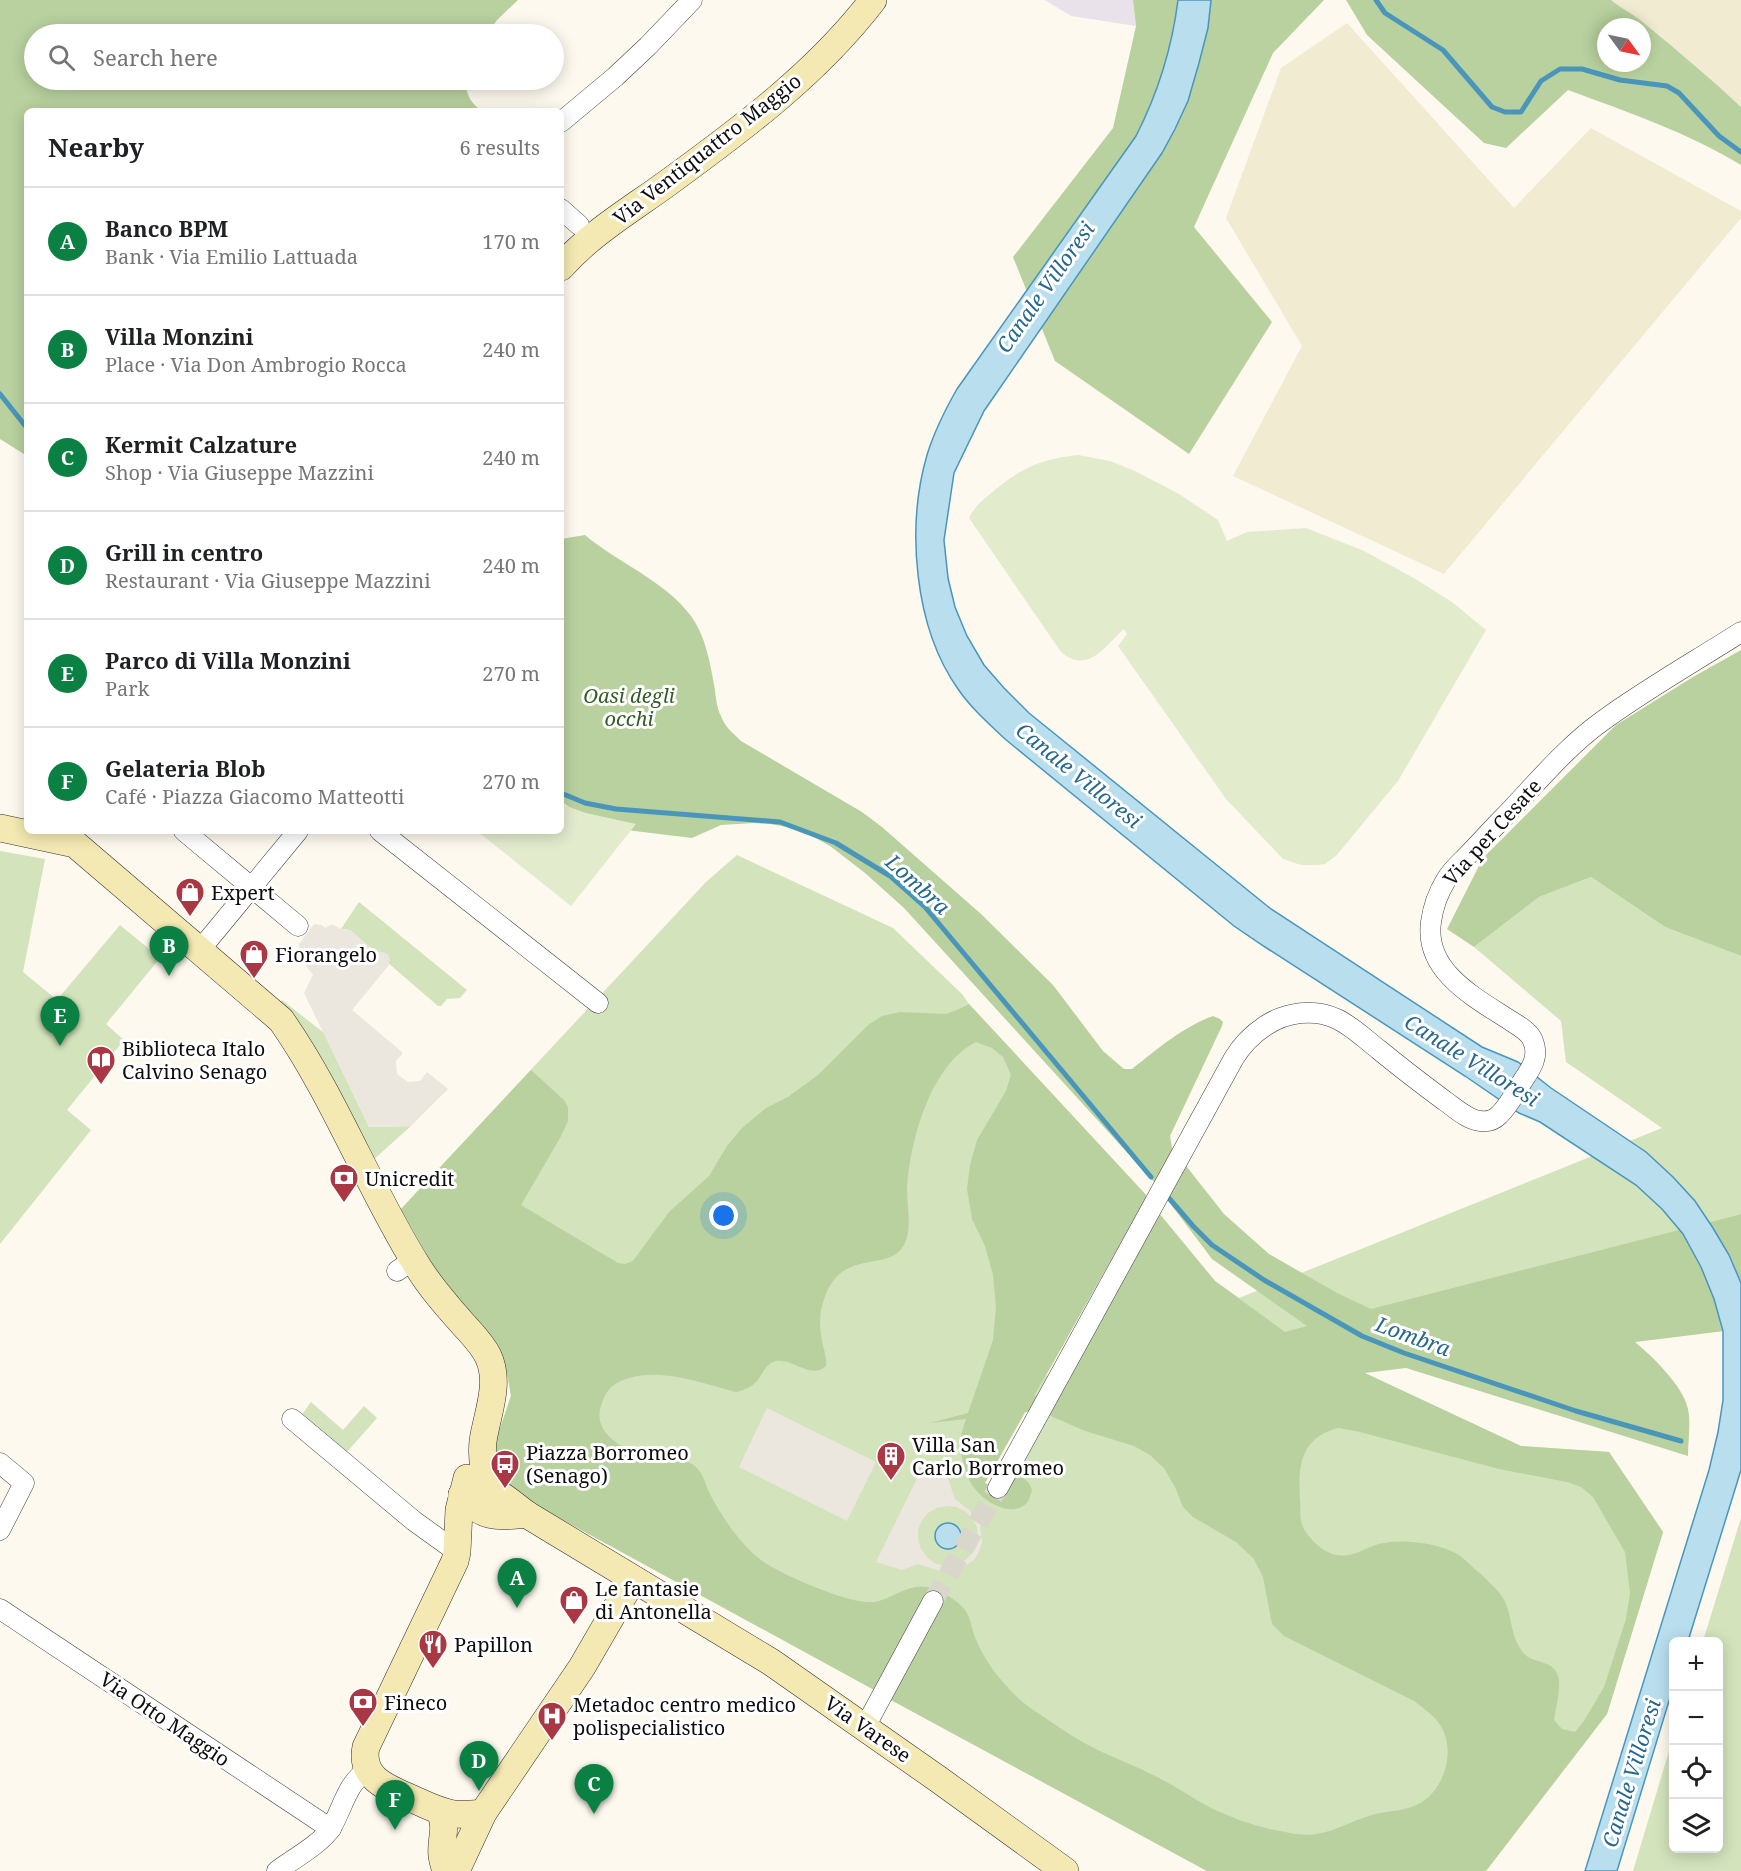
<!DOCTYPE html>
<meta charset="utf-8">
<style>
body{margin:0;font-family:"Noto Serif",serif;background:#f6f6f6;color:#202124}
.controls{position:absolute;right:18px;bottom:18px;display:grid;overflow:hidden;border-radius:9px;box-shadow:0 3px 15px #0003}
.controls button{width:54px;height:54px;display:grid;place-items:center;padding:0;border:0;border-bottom:2px solid #e0e0e0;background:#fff;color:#202124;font:30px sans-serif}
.compass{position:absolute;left:1597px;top:18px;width:54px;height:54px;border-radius:50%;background:#fff;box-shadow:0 3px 15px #0003;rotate:123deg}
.you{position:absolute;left:724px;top:1216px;width:21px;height:21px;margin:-15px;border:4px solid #fff;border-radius:50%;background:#1a73e8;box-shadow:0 0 0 9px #1a73e833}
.badge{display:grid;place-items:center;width:39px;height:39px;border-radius:50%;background:#0b8043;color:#fff;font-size:20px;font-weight:700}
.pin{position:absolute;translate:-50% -50px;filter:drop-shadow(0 2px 3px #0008)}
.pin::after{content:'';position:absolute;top:32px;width:21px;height:18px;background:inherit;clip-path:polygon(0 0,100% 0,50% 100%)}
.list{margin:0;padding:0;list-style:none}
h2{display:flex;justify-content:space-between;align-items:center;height:78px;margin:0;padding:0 24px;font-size:26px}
h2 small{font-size:20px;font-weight:400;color:#757577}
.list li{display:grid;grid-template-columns:39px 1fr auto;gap:18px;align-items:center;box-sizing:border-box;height:108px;padding:0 24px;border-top:2px solid #e0e0e0}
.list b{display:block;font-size:22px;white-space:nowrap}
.list p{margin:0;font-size:20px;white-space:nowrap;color:#757577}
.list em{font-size:20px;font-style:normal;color:#757577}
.icon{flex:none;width:33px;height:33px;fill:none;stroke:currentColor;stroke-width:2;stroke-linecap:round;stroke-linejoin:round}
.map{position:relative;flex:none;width:1741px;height:1871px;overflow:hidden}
.search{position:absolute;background:#fff;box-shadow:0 3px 15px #0003;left:24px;top:24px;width:540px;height:66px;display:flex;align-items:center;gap:15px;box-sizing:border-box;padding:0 21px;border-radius:33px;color:#757577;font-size:22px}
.panel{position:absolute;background:#fff;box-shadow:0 3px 15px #0003;left:24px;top:108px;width:540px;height:726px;border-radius:9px}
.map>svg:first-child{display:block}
.industrial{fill:#e9e2ea}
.farmland{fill:#f0ebd1}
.green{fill:#d3e3bc;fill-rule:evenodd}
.forest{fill:#b8d19e;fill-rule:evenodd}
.pitch{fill:#e3ebcd}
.plaza{fill:#ece7de;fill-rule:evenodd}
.water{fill:#b9deee;stroke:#4a96bb;stroke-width:1.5}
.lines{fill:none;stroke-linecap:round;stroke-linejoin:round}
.stream{stroke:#4a96bb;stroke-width:5}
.street-tunnel{stroke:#d9d6cc;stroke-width:20;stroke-dasharray:20 10;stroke-linecap:butt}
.street-casing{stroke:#404040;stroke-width:21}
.secondary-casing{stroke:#2f2f2f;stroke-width:28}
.street{stroke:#fff;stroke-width:20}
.secondary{stroke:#f4e9b2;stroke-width:27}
.labels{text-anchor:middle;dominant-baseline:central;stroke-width:6;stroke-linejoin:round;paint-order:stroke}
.street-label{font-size:20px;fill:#0d0d0d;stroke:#fff}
.park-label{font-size:20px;font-style:italic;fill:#345c25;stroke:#fff}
.poi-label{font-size:20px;fill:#0d0d0d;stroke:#fff;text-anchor:start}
.water-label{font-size:21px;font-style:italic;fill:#26688e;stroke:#fff}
</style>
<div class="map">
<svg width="1741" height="1871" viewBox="0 0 1741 1871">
<rect width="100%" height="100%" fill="#fdf9ee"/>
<path class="industrial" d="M1045,0H1133L1136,26L1071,16Z"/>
<g class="farmland">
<path d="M1611,0H1741V107L1690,61L1642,22L1627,13Z"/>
<path d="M1347,23L1514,208L1591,128L1741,211V218L1444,574L1233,476L1302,346L1226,218L1281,68Z"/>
</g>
<g class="green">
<path d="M0,851L45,859L23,972L57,1000L120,925L160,958L106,1024L124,1040L67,1110L91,1130L0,1244Z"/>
<path d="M737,855L893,928L962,994L969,1004L1147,1196L1046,1376L1073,1365L1158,1212L1215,1281L1239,1298L1662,1128L1566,1062L1561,1021L1474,947L1539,897L1591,877L1665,927L1741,956V1214L1286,1332L1304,1345L1521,1446L1609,1452L1663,1532L1607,1714L1486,1871H1207L891,1700L943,1603L926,1594L874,1690L493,1449L511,1396L508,1378L505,1367L401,1209L706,882ZM1034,1397L1003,1493L985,1483Z"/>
<path d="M359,902L467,990L460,998L447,999L441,1006H438L350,930L341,929Z"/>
<path d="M282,1000L324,1033L369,1127L411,1126L371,1162L279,1004Z"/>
<path d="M311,1402L343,1430L364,1406L377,1418L346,1453L301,1416Z"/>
<path d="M1741,1518V1871H1633L1673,1738L1674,1848H1718V1642L1703,1641Z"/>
</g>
<g class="forest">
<path d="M0,0H518L497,20L488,33L462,32L460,34H34V80H463L466,83C467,97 471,103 482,111H27V456L0,439Z"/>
<path d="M1133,0H1324L1273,53L1194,227L1272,322L1189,454L1055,361L1013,257L1113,128L1136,26Z"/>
<path d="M1346,0H1611C1622,9 1635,15 1645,24C1678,51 1710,78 1741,107V165C1687,132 1627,112 1568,90L1506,148L1484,143L1367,35ZM1606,27H1642V63H1606Z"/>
<path d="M585,535C618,563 664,580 691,616C705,635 710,662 714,685C716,695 716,707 721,716C725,727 733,733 741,741L862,812L882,827L981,914L1053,985L1103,1051L1124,1069H1132C1159,1048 1181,1028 1213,1016L1220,1019L1223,1022L1222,1026L1170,1136L1172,1148L1224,1214L1269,1254L1337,1293L1371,1309L1741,1214V1329L1635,1342C1651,1355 1684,1387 1688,1409C1691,1423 1688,1441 1688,1456L1406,1368L1365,1373L1521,1446L1609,1452L1663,1532L1607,1714L1486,1871H1207L891,1700L943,1603L926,1594L874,1690L517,1495L497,1478L493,1449L511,1396L508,1378L505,1367L432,1264L401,1209L531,1070L564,1100L568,1107V1121L560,1138L521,1205L618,1263L625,1264L633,1261L669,1212L709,1176L727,1146L742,1128L766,1108L788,1097L818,1075L868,1025L882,1016L900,1012L946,1014L957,1010L969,1004L1147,1196L1034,1396L1060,1390L1158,1212L1215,1281L1285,1332L1307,1326L1212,1259L1154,1182L904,908L865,873L830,846L810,835L792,828L770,824L754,823L721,825L692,838L594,826L561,801V539ZM976,1042L992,1048L1003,1057L1011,1075L1006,1091L977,1140L970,1165L967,1189L972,1219L985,1246L993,1275L996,1307L993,1340L968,1413L930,1423L966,1419C963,1428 960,1437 960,1447C960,1453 968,1478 971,1483C979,1498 1006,1517 1023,1506C1029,1503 1030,1496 1032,1490L1029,1483L1015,1471L1003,1493L985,1483L1025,1412L1048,1410L1046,1414L1085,1431L1134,1446L1150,1455L1164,1468L1175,1487L1183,1507L1193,1517L1236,1542L1254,1559L1263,1577L1272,1624L1284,1636L1414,1701C1423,1708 1432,1714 1438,1722C1457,1746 1446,1787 1422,1802C1406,1812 1389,1810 1372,1815C1353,1820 1336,1831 1317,1834C1308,1836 1294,1834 1285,1832C1260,1828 1234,1819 1211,1808C1192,1798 1174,1785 1155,1776C1138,1767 1119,1760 1102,1752C1080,1742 1060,1728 1041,1715C1030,1708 1019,1700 1011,1691C996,1675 983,1658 975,1637C972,1630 971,1620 967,1613C961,1602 947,1595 936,1590C913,1579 897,1597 875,1602C853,1606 779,1574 761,1560C741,1545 721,1516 710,1494C704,1481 703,1470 690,1463C674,1455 655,1457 639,1453C620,1448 595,1432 600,1409C603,1399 607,1388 617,1383C653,1364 700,1383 736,1392C744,1390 752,1387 757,1381C763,1374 766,1363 776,1361C794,1358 810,1380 826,1366C827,1355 822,1346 821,1335C819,1323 820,1310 824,1299C842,1245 890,1275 905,1243C912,1227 907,1207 907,1189C910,1141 930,1065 976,1042ZM1338,1428L1356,1431L1499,1469L1567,1482L1581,1487L1593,1497L1625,1552L1630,1593L1626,1619L1604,1687L1584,1721L1575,1732L1562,1729L1554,1720C1556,1708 1560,1692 1559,1680C1556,1661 1540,1664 1528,1657C1523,1654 1520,1648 1517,1643C1511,1630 1511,1616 1506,1604C1501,1592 1492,1585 1483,1576C1475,1570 1467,1561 1459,1555C1439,1543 1402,1538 1379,1544C1361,1549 1348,1562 1328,1552C1319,1548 1307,1536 1303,1527C1299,1520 1301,1508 1300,1500C1298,1466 1300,1438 1338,1428Z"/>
<path d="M1741,650V956L1665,927L1591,877L1539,897L1474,947L1447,929L1483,858L1616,725L1693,677Z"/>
</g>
<g class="pitch">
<path d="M1078,455L1110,461L1135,471L1179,494L1218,520L1227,541L1247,532L1306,528L1362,550L1414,578L1452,602L1486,630L1398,781L1336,856L1325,864L1319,865H1301L1283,859L1226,799L1118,646L1127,634L1124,629C1105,646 1088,675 1061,652L969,518C974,507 982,501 990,494C1019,469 1040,459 1078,455Z"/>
<path d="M561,804L586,813L636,824L571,906L477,831H561Z"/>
</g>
<g class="plaza">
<path d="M314,924L321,925L326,928L332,924L341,929L350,930L375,951L386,953L389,956L390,960L388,963L389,965L352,1010L402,1052V1054L396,1061L397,1074L408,1082L420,1081L427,1072L448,1089L411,1126L369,1127L304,993L313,975L300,958L299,944Z"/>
<path d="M767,1408L876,1462L847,1521L739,1467Z"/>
<path d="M926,1460L947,1476L955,1499L969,1510L980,1524L982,1543L979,1551L975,1559L968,1564L954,1571L944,1572L918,1564L902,1570L876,1562ZM947,1506L956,1507L965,1511L972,1518L977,1527L978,1537L976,1547L971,1555L963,1562L954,1565L944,1566L934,1563L927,1557L921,1549L918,1539V1530L922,1520L928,1513L937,1508Z"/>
</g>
<g class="water">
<path d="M1178,0H1211L1208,28L1199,63L1188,101L1175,129L1162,153L984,411L954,473L944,540L948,578L955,607L967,636L984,665L1004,688L1029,713L1271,909L1482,1047L1518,1062L1551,1088L1646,1152L1673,1177L1695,1201L1713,1228L1729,1255L1741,1283V1470L1688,1641L1674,1642L1673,1688L1617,1871H1585L1709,1470L1718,1432L1723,1400V1331L1714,1299L1701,1267L1683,1234L1662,1209L1636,1185L1540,1122L1519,1113L1465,1076L1265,947L1234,926L1005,739C988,723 971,708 958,689C914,627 906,527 927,455C934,432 945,410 957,389L1136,136C1158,93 1172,48 1178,0Z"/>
<circle cx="948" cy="1536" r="13"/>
</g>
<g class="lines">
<g class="stream">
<path d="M1376,0L1385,13L1443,50L1492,107L1505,112H1521L1541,81L1560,69H1582L1620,80L1667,86L1679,93L1719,136L1741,152"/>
<path d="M0,394L27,428"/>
<path d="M561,793L585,803L616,809L780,822L836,843L890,876L925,907L1151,1177"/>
<path d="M1168,1197L1193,1226L1212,1245L1264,1280L1362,1336L1404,1353L1576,1411L1681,1441"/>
</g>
<path class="street-tunnel" d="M933,1601L998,1488"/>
<g class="street-casing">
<g id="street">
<path d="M561,122L615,77L648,46L692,0"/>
<path d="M561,209L579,225"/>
<path d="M184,831L298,926"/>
<path d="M380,831L598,1003"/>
<path d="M199,951L298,831"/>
<path d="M397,1271L413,1260"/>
<path d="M292,1419L414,1521L457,1552"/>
<path d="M0,1463L24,1483L0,1530"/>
<path d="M998,1488L1234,1058C1242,1045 1253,1034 1265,1026C1286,1012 1314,1008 1337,1019C1352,1026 1365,1039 1378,1049C1400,1067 1422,1084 1445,1101C1455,1108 1468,1120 1480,1121C1487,1122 1494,1120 1499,1115C1508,1107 1515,1093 1522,1082C1530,1070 1540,1057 1533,1041C1530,1032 1519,1026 1511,1021C1476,998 1424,972 1431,922C1433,907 1438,893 1446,880C1451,871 1459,864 1466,857C1479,844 1491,830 1504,817C1535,785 1565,748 1601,722C1646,689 1694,662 1741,632"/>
<path d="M0,1609L331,1829"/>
<path d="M865,1727L933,1601"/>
<path d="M277,1871C293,1859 321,1844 331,1828C343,1808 347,1782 368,1770"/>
</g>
</g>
<g class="secondary-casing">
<g id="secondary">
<path d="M561,267C591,233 632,209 669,182C743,128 817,73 873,0"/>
<path d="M0,828L75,844L281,1020C335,1097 368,1187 418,1267C431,1288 447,1306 463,1324C472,1334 482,1344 488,1356C501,1383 487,1414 483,1441C481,1459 484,1474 490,1490"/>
<path d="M467,1478L459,1510L457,1552L455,1561L366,1747C359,1780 391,1789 415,1800C428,1806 440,1812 454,1814C464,1815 473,1814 483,1813"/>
<path d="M462,1495C494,1484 501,1495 526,1514L771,1662L938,1779L1065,1871"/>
<path d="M462,1495C483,1519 496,1517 526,1514"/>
<path d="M440,1811C448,1831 440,1838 442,1856C443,1861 444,1866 446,1871"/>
<path d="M456,1871L483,1813L582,1667L633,1579"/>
</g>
</g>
<use href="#street" class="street"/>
<use href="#secondary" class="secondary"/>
</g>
<defs>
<g id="shop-pin" transform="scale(1.5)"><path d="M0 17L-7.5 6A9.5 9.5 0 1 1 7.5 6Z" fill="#aa3744" stroke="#fff"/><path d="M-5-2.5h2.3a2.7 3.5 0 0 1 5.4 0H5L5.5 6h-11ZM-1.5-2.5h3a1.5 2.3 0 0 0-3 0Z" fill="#fff"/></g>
<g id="library-pin" transform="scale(1.5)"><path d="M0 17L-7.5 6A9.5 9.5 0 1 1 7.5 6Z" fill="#aa3744" stroke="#fff"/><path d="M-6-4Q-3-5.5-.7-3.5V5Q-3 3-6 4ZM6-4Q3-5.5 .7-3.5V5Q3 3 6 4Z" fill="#fff"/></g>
<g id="bank-pin" transform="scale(1.5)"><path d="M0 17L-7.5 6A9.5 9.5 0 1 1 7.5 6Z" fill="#aa3744" stroke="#fff"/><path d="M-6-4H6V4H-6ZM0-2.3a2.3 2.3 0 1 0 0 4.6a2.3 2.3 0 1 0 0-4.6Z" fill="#fff"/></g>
<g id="building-pin" transform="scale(1.5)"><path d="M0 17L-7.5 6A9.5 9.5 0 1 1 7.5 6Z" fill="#aa3744" stroke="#fff"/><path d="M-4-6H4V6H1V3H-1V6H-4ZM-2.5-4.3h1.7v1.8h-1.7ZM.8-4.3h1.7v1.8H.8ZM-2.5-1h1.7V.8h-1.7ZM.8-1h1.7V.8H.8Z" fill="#fff"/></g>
<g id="bus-pin" transform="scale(1.5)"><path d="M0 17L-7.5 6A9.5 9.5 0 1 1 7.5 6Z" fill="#aa3744" stroke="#fff"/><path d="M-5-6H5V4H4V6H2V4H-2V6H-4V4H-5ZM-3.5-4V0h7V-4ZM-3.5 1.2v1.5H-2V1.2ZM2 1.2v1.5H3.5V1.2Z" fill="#fff"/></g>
<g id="restaurant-pin" transform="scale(1.5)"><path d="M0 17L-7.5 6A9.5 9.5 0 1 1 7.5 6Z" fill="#aa3744" stroke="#fff"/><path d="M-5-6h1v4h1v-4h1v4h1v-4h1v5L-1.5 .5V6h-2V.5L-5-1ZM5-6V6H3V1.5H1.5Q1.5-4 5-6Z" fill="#fff"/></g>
<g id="hospital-pin" transform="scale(1.5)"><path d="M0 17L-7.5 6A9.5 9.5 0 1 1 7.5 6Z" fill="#aa3744" stroke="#fff"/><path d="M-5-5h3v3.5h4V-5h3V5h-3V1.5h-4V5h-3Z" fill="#fff"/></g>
</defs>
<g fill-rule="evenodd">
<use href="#shop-pin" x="190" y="892"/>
<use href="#shop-pin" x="254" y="954"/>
<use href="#library-pin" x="101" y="1060"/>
<use href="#bank-pin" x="344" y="1178"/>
<use href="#building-pin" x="891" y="1456"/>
<use href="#bus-pin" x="505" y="1464"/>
<use href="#shop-pin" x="574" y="1600"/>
<use href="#restaurant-pin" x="433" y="1644"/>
<use href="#bank-pin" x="363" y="1702"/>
<use href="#hospital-pin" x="552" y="1716"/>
</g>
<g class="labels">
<g class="street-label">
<text transform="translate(707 149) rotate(-38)">Via Ventiquattro Maggio</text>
<text transform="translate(1492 832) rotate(-48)">Via per Cesate</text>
<text transform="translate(165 1719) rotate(34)">Via Otto Maggio</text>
<text transform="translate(868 1729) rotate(35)">Via Varese</text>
</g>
<g class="park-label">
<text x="629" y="695">Oasi degli<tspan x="629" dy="23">occhi</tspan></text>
</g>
<g class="poi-label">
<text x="211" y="892">Expert</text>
<text x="275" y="954">Fiorangelo</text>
<text x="122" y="1048">Biblioteca Italo<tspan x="122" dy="23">Calvino Senago</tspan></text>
<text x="365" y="1178">Unicredit</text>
<text x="912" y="1444">Villa San<tspan x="912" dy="23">Carlo Borromeo</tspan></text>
<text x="526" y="1452">Piazza Borromeo<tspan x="526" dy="23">(Senago)</tspan></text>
<text x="595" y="1588">Le fantasie<tspan x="595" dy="23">di Antonella</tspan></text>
<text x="454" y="1644">Papillon</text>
<text x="384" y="1702">Fineco</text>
<text x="573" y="1704">Metadoc centro medico<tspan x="573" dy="23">polispecialistico</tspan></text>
</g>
<g class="water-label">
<text transform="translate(1045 287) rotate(-55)">Canale Villoresi</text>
<text transform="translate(1079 775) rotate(39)">Canale Villoresi</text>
<text transform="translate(918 884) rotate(42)">Lombra</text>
<text transform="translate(1472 1060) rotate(32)">Canale Villoresi</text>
<text transform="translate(1413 1336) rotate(20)">Lombra</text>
<text transform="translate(1631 1773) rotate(-73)">Canale Villoresi</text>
</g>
</g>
</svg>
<div class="controls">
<button>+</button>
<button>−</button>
<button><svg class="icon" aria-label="locate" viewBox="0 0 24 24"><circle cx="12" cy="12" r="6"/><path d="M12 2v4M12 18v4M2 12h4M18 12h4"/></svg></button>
<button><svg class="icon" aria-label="layers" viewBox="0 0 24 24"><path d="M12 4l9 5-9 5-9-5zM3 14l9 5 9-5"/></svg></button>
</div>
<svg class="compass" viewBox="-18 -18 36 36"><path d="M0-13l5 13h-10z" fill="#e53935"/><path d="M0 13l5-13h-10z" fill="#757577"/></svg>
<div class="you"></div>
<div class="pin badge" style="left:517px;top:1608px">A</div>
<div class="pin badge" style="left:169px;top:976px">B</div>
<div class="pin badge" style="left:594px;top:1814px">C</div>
<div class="pin badge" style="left:479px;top:1791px">D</div>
<div class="pin badge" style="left:60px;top:1046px">E</div>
<div class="pin badge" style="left:395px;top:1830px">F</div>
<div class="search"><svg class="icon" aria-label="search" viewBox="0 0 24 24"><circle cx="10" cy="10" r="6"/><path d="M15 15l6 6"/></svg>Search here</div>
<section class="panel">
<h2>Nearby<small>6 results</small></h2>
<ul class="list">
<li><span class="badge">A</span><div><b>Banco BPM</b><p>Bank · Via Emilio Lattuada</p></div><em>170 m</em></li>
<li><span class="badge">B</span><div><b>Villa Monzini</b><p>Place · Via Don Ambrogio Rocca</p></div><em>240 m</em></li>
<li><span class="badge">C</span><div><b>Kermit Calzature</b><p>Shop · Via Giuseppe Mazzini</p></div><em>240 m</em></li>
<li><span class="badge">D</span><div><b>Grill in centro</b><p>Restaurant · Via Giuseppe Mazzini</p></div><em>240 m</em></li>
<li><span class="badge">E</span><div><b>Parco di Villa Monzini</b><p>Park</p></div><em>270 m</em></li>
<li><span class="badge">F</span><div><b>Gelateria Blob</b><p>Café · Piazza Giacomo Matteotti</p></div><em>270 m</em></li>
</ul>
</section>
</div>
